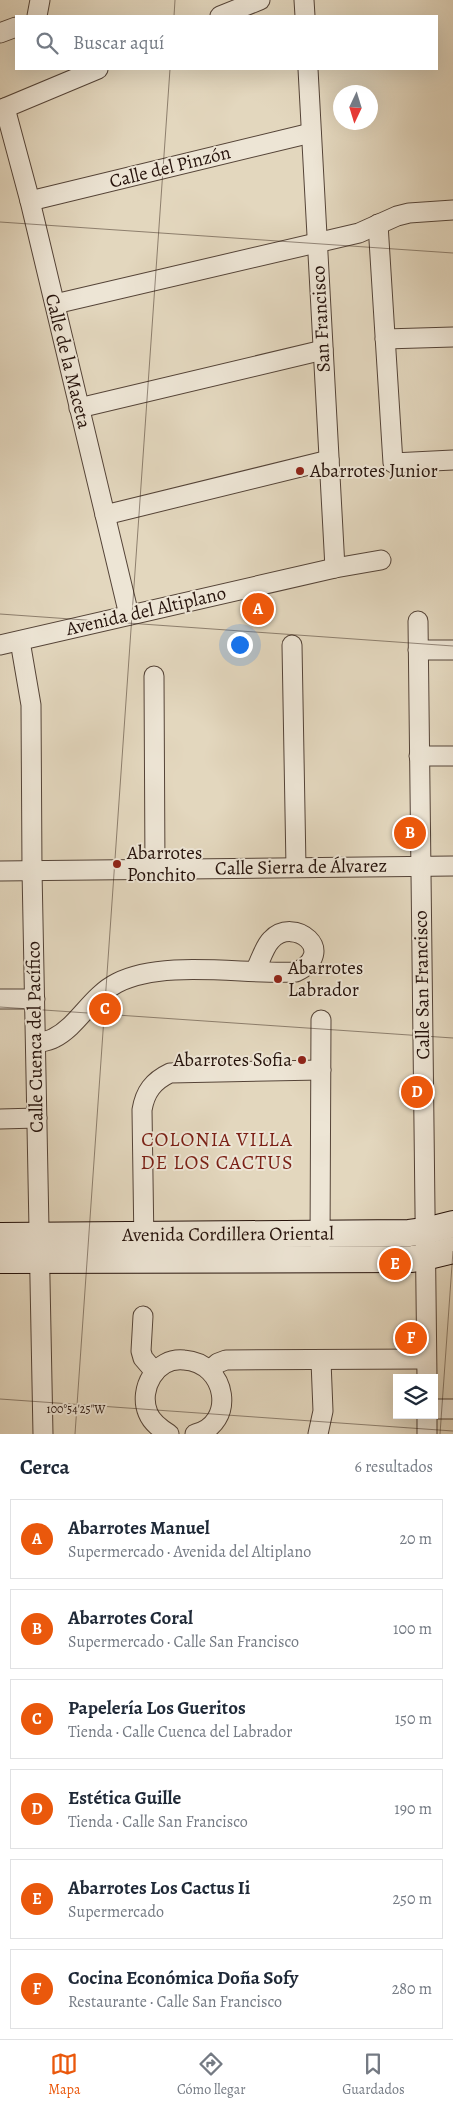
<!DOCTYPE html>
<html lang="es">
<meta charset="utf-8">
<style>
body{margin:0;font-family:Alegreya,serif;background:#f6f6f7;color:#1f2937}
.controls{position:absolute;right:15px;bottom:15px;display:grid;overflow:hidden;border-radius:0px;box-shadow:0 5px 20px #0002}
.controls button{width:45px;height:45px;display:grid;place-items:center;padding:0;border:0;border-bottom:1px solid #e0e1e3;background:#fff;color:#1f2937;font:25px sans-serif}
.compass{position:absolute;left:333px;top:85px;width:45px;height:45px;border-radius:50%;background:#fff;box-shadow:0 5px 20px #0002;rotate:184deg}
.you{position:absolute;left:239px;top:644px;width:18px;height:18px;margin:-12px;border:4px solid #fff;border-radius:50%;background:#1a73e8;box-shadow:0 0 0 8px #1a73e833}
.badge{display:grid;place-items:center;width:32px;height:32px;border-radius:50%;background:#ea580c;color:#fff;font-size:16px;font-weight:700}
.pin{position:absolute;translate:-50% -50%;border:2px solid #fff;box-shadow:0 1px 5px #0006}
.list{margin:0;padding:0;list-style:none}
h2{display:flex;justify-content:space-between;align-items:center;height:65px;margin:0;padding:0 20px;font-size:21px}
h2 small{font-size:16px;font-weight:400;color:#747a83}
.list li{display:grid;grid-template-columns:32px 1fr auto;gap:15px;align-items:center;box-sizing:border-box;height:80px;margin:0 10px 10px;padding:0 10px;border:1px solid #e0e1e3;border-radius:0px}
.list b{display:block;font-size:19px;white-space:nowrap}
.list p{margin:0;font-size:16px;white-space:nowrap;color:#747a83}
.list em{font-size:16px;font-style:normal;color:#747a83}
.icon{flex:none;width:28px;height:28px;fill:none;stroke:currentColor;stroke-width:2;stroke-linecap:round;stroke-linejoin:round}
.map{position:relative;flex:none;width:453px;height:1434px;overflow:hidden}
.search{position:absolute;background:#fff;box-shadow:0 5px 20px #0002;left:15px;right:15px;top:15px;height:55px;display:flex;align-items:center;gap:12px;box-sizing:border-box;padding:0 18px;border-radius:0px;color:#747a83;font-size:19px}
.sheet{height:605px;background:#fff}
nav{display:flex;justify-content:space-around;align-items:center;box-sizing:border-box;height:70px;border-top:1px solid #e0e1e3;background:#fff;font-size:14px;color:#747a83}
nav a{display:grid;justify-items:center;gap:2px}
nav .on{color:#ea580c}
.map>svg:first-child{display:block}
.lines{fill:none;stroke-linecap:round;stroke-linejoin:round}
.street-casing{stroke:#554438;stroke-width:21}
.secondary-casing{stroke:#26130c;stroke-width:28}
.street{stroke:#ede5d5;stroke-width:19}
.secondary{stroke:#ede5d5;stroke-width:26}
.ticks{fill:none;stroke:#26130c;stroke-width:1;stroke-opacity:0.45}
.poi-dot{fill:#8f2418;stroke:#ede5d5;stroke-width:2}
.labels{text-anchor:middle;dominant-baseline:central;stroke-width:4;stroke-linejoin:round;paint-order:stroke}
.street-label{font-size:19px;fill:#26130c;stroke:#ede5d5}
.poi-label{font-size:19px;fill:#26130c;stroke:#ede5d5;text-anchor:start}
.neighbourhood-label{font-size:20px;letter-spacing:1px;fill:#7a1f14;stroke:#ede5d5}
.ticks-label{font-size:12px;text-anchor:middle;fill:#26130c;stroke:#ede5d5;stroke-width:4;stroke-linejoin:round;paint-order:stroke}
</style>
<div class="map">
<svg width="453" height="1434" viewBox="0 0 453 1434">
<rect width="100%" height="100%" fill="#e3d7be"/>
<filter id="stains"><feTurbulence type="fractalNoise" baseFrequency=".004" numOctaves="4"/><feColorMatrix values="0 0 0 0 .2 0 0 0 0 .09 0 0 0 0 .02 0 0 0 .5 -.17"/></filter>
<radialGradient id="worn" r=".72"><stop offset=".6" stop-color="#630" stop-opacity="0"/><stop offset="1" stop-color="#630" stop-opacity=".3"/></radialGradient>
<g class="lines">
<g class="street-casing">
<g id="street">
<path d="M304,0L305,16"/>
<path d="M37,16L40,0"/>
<path d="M220,16L260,0"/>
<path d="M0,33L16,27"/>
<path d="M308,69L335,568"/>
<path d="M5,108L30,201L129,615"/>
<path d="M0,110L98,69"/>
<path d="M30,201L311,133"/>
<path d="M378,224L393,463L453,460"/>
<path d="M55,304L359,233L397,216L409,213L453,210"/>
<path d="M385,339L453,337"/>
<path d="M79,408L323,350"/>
<path d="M105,515L329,460"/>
<path d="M418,621L427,1378"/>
<path d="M20,641L31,705L32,870L43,1434"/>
<path d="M0,645L335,568L381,560"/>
<path d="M292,645L296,867"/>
<path d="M418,650H453"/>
<path d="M154,676L155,869"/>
<path d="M419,756H453"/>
<path d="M0,871L453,866"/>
<path d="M0,999H35"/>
<path d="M36,1043C41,1042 49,1041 54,1038C78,1026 91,996 117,983C164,959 244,975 296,972C339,952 294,915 271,940C264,947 260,962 255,971"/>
<path d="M0,1119L37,1118"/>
<path d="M320,1245L321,1020"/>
<path d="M144,1246L142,1110C145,1092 153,1081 170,1073L321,1070"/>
<path d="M143,1316L141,1351L143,1358L155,1372"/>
<path d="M210,1370L218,1363L226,1360L426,1359"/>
<path d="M434,1409H453"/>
<path d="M427,1415V1434"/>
<path d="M169,1434C161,1429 152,1423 148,1413C138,1389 156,1357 184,1360C228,1363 236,1424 195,1434"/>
<path d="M318,1434L323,1411L321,1361"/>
</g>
</g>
<g class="secondary-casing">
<g id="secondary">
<path id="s1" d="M0,1236L409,1233L425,1231L453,1224"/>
<path d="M0,1260L412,1259L425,1257L453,1250"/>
</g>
</g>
<use href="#street" class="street"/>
<use href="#secondary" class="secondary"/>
</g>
<path class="ticks" d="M174,16L175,0M0,222L453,253M0,614L453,646M0,1007L453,1038M0,1399L453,1431M75,1434L170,69M440,1434L453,1251"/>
<g class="poi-dot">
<circle cx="300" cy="471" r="5"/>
<circle cx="117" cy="864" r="5"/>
<circle cx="278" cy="979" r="5"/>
<circle cx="302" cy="1060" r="5"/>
</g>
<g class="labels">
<g class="street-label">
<text transform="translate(170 167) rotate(-14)">Calle del Pinzón</text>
<text transform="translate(321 319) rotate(-93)">San Francisco</text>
<text transform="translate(68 361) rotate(76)">Calle de la Maceta</text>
<text transform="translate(146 611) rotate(-13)">Avenida del Altiplano</text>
<text transform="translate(301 867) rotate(-1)">Calle Sierra de Álvarez</text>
<text transform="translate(422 985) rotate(-91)">Calle San Francisco</text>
<text transform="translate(35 1037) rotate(-91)">Calle Cuenca del Pacífico</text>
<text stroke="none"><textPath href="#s1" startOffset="228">Avenida Cordillera Oriental</textPath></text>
</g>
<g class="poi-label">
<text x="310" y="471">Abarrotes Junior</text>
<text x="127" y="853">Abarrotes<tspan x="127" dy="22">Ponchito</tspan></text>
<text x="288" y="968">Abarrotes<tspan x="288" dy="22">Labrador</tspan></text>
<text x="292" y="1060" text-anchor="end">Abarrotes Sofia</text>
</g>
<g class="neighbourhood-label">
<text x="217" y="1139">COLONIA VILLA<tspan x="217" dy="23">DE LOS CACTUS</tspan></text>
</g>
</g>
<g class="ticks-label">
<text x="76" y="1413">100°54'25"W</text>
</g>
<rect width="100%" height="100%" filter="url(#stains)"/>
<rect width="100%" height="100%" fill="url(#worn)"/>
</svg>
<div class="controls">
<button><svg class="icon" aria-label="layers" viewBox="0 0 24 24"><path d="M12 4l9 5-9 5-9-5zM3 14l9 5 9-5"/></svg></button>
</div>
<svg class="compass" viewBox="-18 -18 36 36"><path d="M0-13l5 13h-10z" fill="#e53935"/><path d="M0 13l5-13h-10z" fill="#747a83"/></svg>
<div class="you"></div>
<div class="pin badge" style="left:258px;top:609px">A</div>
<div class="pin badge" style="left:410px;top:833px">B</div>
<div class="pin badge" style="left:105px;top:1009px">C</div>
<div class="pin badge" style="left:417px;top:1092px">D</div>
<div class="pin badge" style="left:395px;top:1264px">E</div>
<div class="pin badge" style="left:411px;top:1338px">F</div>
<div class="search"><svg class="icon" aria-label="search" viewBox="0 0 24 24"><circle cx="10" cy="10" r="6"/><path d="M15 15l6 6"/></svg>Buscar aquí</div>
</div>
<section class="sheet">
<h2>Cerca<small>6 resultados</small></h2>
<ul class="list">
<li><span class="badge">A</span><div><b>Abarrotes Manuel</b><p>Supermercado · Avenida del Altiplano</p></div><em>20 m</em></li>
<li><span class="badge">B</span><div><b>Abarrotes Coral</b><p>Supermercado · Calle San Francisco</p></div><em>100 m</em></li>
<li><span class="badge">C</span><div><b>Papelería Los Gueritos</b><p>Tienda · Calle Cuenca del Labrador</p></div><em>150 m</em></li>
<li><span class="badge">D</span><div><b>Estética Guille</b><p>Tienda · Calle San Francisco</p></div><em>190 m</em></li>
<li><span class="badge">E</span><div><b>Abarrotes Los Cactus Ii</b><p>Supermercado</p></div><em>250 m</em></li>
<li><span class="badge">F</span><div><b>Cocina Económica Doña Sofy</b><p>Restaurante · Calle San Francisco</p></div><em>280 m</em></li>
</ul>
</section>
<nav>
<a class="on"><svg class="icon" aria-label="map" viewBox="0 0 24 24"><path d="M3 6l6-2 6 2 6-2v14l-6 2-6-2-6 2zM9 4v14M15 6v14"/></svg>Mapa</a>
<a><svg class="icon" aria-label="directions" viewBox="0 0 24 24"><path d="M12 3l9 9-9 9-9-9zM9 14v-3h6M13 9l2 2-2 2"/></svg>Cómo llegar</a>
<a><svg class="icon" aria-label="saved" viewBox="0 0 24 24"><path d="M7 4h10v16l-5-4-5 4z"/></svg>Guardados</a>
</nav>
